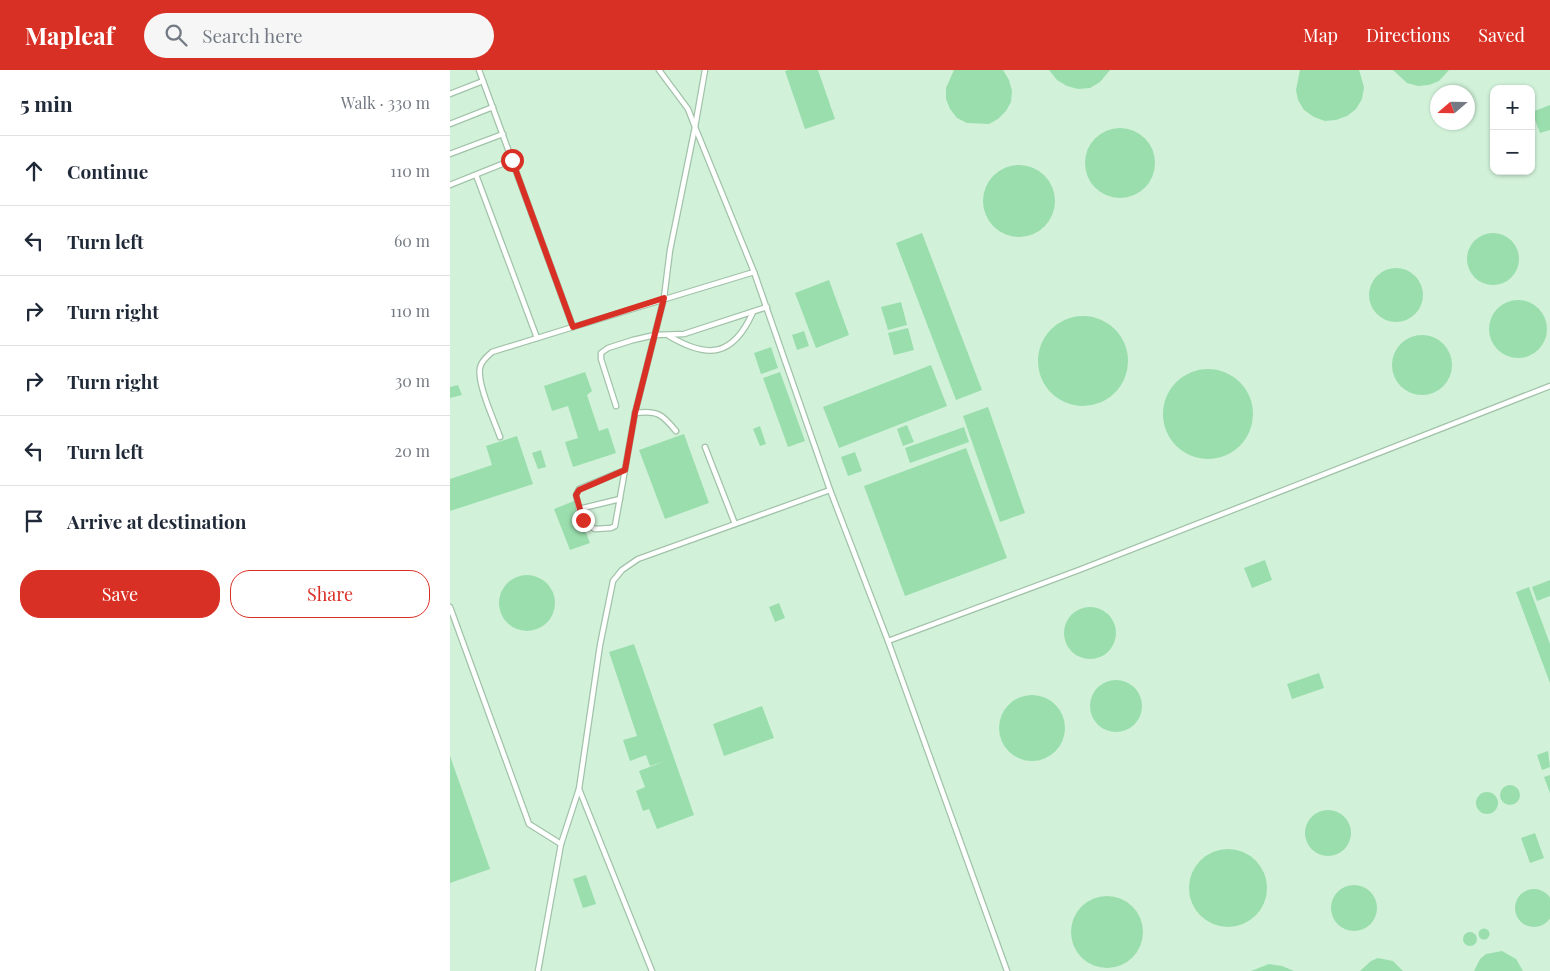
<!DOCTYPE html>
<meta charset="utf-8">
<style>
body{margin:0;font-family:"Playfair Display",serif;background:#f6f6f7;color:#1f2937}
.controls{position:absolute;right:15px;top:15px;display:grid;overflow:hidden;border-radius:10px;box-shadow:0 1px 4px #0004}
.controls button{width:45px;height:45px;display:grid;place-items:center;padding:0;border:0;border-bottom:1px solid #e0e1e3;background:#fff;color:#1f2937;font:25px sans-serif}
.compass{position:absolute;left:980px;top:15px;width:45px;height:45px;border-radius:50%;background:#fff;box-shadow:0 1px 4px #0004;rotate:250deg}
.stop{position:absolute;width:15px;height:15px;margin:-11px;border:4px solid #d93025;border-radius:50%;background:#fff}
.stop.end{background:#d93025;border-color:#fff;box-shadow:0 1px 5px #0008}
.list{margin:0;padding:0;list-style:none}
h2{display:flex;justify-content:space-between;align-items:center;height:65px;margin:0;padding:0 20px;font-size:21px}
h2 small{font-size:16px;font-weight:400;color:#747a83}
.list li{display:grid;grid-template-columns:32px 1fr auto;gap:15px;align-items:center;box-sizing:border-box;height:70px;padding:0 20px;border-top:1px solid #e0e1e3}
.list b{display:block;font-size:19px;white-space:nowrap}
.list em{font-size:16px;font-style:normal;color:#747a83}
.actions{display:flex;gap:10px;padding:15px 20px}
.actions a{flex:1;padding:11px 0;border:1px solid #d93025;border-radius:20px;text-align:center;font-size:18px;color:#d93025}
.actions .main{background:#d93025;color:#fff}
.icon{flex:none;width:28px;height:28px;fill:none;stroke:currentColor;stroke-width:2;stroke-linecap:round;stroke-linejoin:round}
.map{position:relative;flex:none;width:1100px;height:901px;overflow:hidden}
header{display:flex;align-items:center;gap:30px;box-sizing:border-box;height:70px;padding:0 25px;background:#d93025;color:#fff}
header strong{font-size:24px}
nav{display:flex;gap:28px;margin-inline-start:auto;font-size:18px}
.search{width:350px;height:45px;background:#f6f6f7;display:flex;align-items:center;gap:12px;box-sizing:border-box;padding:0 18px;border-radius:28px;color:#747a83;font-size:19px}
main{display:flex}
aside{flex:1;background:#fff}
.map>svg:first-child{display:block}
.building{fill:#9adead}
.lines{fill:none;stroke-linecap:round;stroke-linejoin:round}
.service-casing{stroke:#a2c2aa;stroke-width:7}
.service{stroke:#fff;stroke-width:4.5}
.route{stroke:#d93025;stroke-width:6}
</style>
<header>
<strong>Mapleaf</strong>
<div class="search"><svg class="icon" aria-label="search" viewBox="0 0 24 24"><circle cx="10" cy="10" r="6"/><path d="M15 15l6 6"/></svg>Search here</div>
<nav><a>Map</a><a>Directions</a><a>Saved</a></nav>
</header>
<main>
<aside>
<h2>5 min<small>Walk · 330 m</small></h2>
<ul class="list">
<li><svg class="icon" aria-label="ahead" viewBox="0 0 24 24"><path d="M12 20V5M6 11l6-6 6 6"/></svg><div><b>Continue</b></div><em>110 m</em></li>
<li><svg class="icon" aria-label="left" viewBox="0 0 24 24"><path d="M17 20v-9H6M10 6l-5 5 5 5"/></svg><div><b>Turn left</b></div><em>60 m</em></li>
<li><svg class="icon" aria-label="right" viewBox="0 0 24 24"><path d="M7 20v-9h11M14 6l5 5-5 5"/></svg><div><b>Turn right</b></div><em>110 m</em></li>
<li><svg class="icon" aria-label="right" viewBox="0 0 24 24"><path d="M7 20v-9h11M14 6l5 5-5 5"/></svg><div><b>Turn right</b></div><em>30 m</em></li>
<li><svg class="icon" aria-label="left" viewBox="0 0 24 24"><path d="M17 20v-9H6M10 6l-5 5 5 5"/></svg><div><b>Turn left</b></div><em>20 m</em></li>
<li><svg class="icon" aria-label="arrive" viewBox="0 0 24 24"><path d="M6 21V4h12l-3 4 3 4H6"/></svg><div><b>Arrive at destination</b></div></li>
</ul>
<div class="actions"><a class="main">Save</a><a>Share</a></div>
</aside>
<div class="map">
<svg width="1100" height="901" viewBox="0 0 1100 901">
<rect width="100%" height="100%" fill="#d1f2d9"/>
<g class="building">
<path d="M339,0H368L385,49L355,59L335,1Z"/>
<path d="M504,0H553L559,10L562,21L561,32L556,41L548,49L539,54L517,53L507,48L500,39L496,29V18Z"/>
<path d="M599,0H660L650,12L640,18L628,19L617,16L607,10Z"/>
<path d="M850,0H909L914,17L912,29L906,39L897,46L886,50L875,51L864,47L854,40L848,30L846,20Z"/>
<path d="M943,0H999L989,11L979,15L968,16L957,13Z"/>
<path d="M1100,35V60L1090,63L1082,42Z"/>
<circle cx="670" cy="93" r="35"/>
<circle cx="569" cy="131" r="36"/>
<circle cx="1043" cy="189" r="26"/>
<path d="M472,163L532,320L506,330L446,173Z"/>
<circle cx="946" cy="225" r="27"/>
<path d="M379,210L399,265L366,278L345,223Z"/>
<circle cx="1068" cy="259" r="29"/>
<path d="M451,232L457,255L438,260L431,237Z"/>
<circle cx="633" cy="291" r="45"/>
<path d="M458,258L464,280L444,285L438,263Z"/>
<path d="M354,261L359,276L347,280L342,265Z"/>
<circle cx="972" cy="295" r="30"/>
<path d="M321,277L328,298L311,304L304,283Z"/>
<path d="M481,295L497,336L389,378L373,337Z"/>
<circle cx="758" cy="344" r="45"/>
<path d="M135,302L142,321L137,325L149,361L158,358L166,383L123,397L115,372L128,368L118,336L102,341L94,316Z"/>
<path d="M330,302L355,371L338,377L313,308Z"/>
<path d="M8,315L12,325L0,328V317Z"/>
<path d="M538,337L575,443L550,452L513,346Z"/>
<path d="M457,355L464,372L453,376L447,359Z"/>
<path d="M310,356L316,374L310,376L303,359Z"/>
<path d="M514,357L519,372L460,393L455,378Z"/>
<path d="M234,364L259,433L215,449L189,380Z"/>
<path d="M67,366L83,414L0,441V409L42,395L36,376Z"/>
<path d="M516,378L557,488L455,526L414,416Z"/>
<path d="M91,380L96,397L88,399L82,383Z"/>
<path d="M405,382L412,401L398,406L391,387Z"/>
<path d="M124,431L140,473L120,480L104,439Z"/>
<path d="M815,490L822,510L802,518L794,498Z"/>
<circle cx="77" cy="533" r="28"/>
<path d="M1100,510V526L1087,531L1082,517Z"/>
<path d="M1079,517L1100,574V613L1066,522Z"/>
<path d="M329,533L335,548L325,552L319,537Z"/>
<circle cx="640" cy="563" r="26"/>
<path d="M184,574L244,745L207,759L199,739L193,741L186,721L195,717L189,701L215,691L200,696L196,685L180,691L173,670L187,666L159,582Z"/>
<path d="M869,603L874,618L842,629L837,614Z"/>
<circle cx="666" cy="636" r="26"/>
<circle cx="582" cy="658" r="33"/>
<path d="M312,636L324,668L274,686L263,654Z"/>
<path d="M1098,681L1100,697L1092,700L1087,685Z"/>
<path d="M0,686L40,799L0,813Z"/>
<path d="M1100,705V723L1094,707Z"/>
<circle cx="1060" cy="725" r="10"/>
<circle cx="1037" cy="733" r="11"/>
<circle cx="878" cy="763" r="23"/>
<path d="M1085,763L1094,788L1080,793L1071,768Z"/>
<circle cx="778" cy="818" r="39"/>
<path d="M136,805L146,834L133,838L123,809Z"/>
<circle cx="904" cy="838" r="23"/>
<circle cx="1084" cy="838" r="19"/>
<circle cx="657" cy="862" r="36"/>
<circle cx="1034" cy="864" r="5.5"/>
<circle cx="1020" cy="869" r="7"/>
<path d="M1052,881L1066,889L1073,901H1024L1030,889L1036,884Z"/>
<path d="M928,888L943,891L953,901H910L921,891Z"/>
<path d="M819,894L832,896L844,901H801Z"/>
</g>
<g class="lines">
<g class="service-casing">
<g id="service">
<path d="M29,0L123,257L304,202"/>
<path d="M255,0L245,57L304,202L380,420L438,571L557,901"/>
<path d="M0,24L33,11"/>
<path d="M0,54L43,37"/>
<path d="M0,84L53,64"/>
<path d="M26,105L87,268"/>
<path d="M0,115L62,90"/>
<path d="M219,266C258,289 283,287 303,242"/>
<path d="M166,336L151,289V283L158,278L183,270L205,265L234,264L317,237"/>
<path d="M185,343C207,340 212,344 226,361"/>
<path d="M50,367C44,350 27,314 30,298C31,291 37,287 42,282L123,257"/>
<path d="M255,377L285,454"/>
<path d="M175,400L129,419L126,425L129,439L138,455L145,459L161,458L165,456L185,343L214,228L220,180L245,57L238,39L209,0"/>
<path d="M129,439L170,429"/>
<path d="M0,537L79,754L111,774L129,719"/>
<path d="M438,571L629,500L1100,316"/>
<path d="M88,901L111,774"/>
<path d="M202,901L129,719L150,575L163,511L172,500L188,489L380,420"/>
</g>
</g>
<use href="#service" class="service"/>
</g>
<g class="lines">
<path class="route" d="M62,90L123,257L214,228L185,343L175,400L129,420L126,425L133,450"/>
</g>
</svg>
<div class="controls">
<button>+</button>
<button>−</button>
</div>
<svg class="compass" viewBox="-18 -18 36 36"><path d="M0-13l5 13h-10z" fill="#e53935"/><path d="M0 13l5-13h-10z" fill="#747a83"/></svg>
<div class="stop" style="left:62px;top:90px"></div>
<div class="stop end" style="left:133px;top:450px"></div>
</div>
</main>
